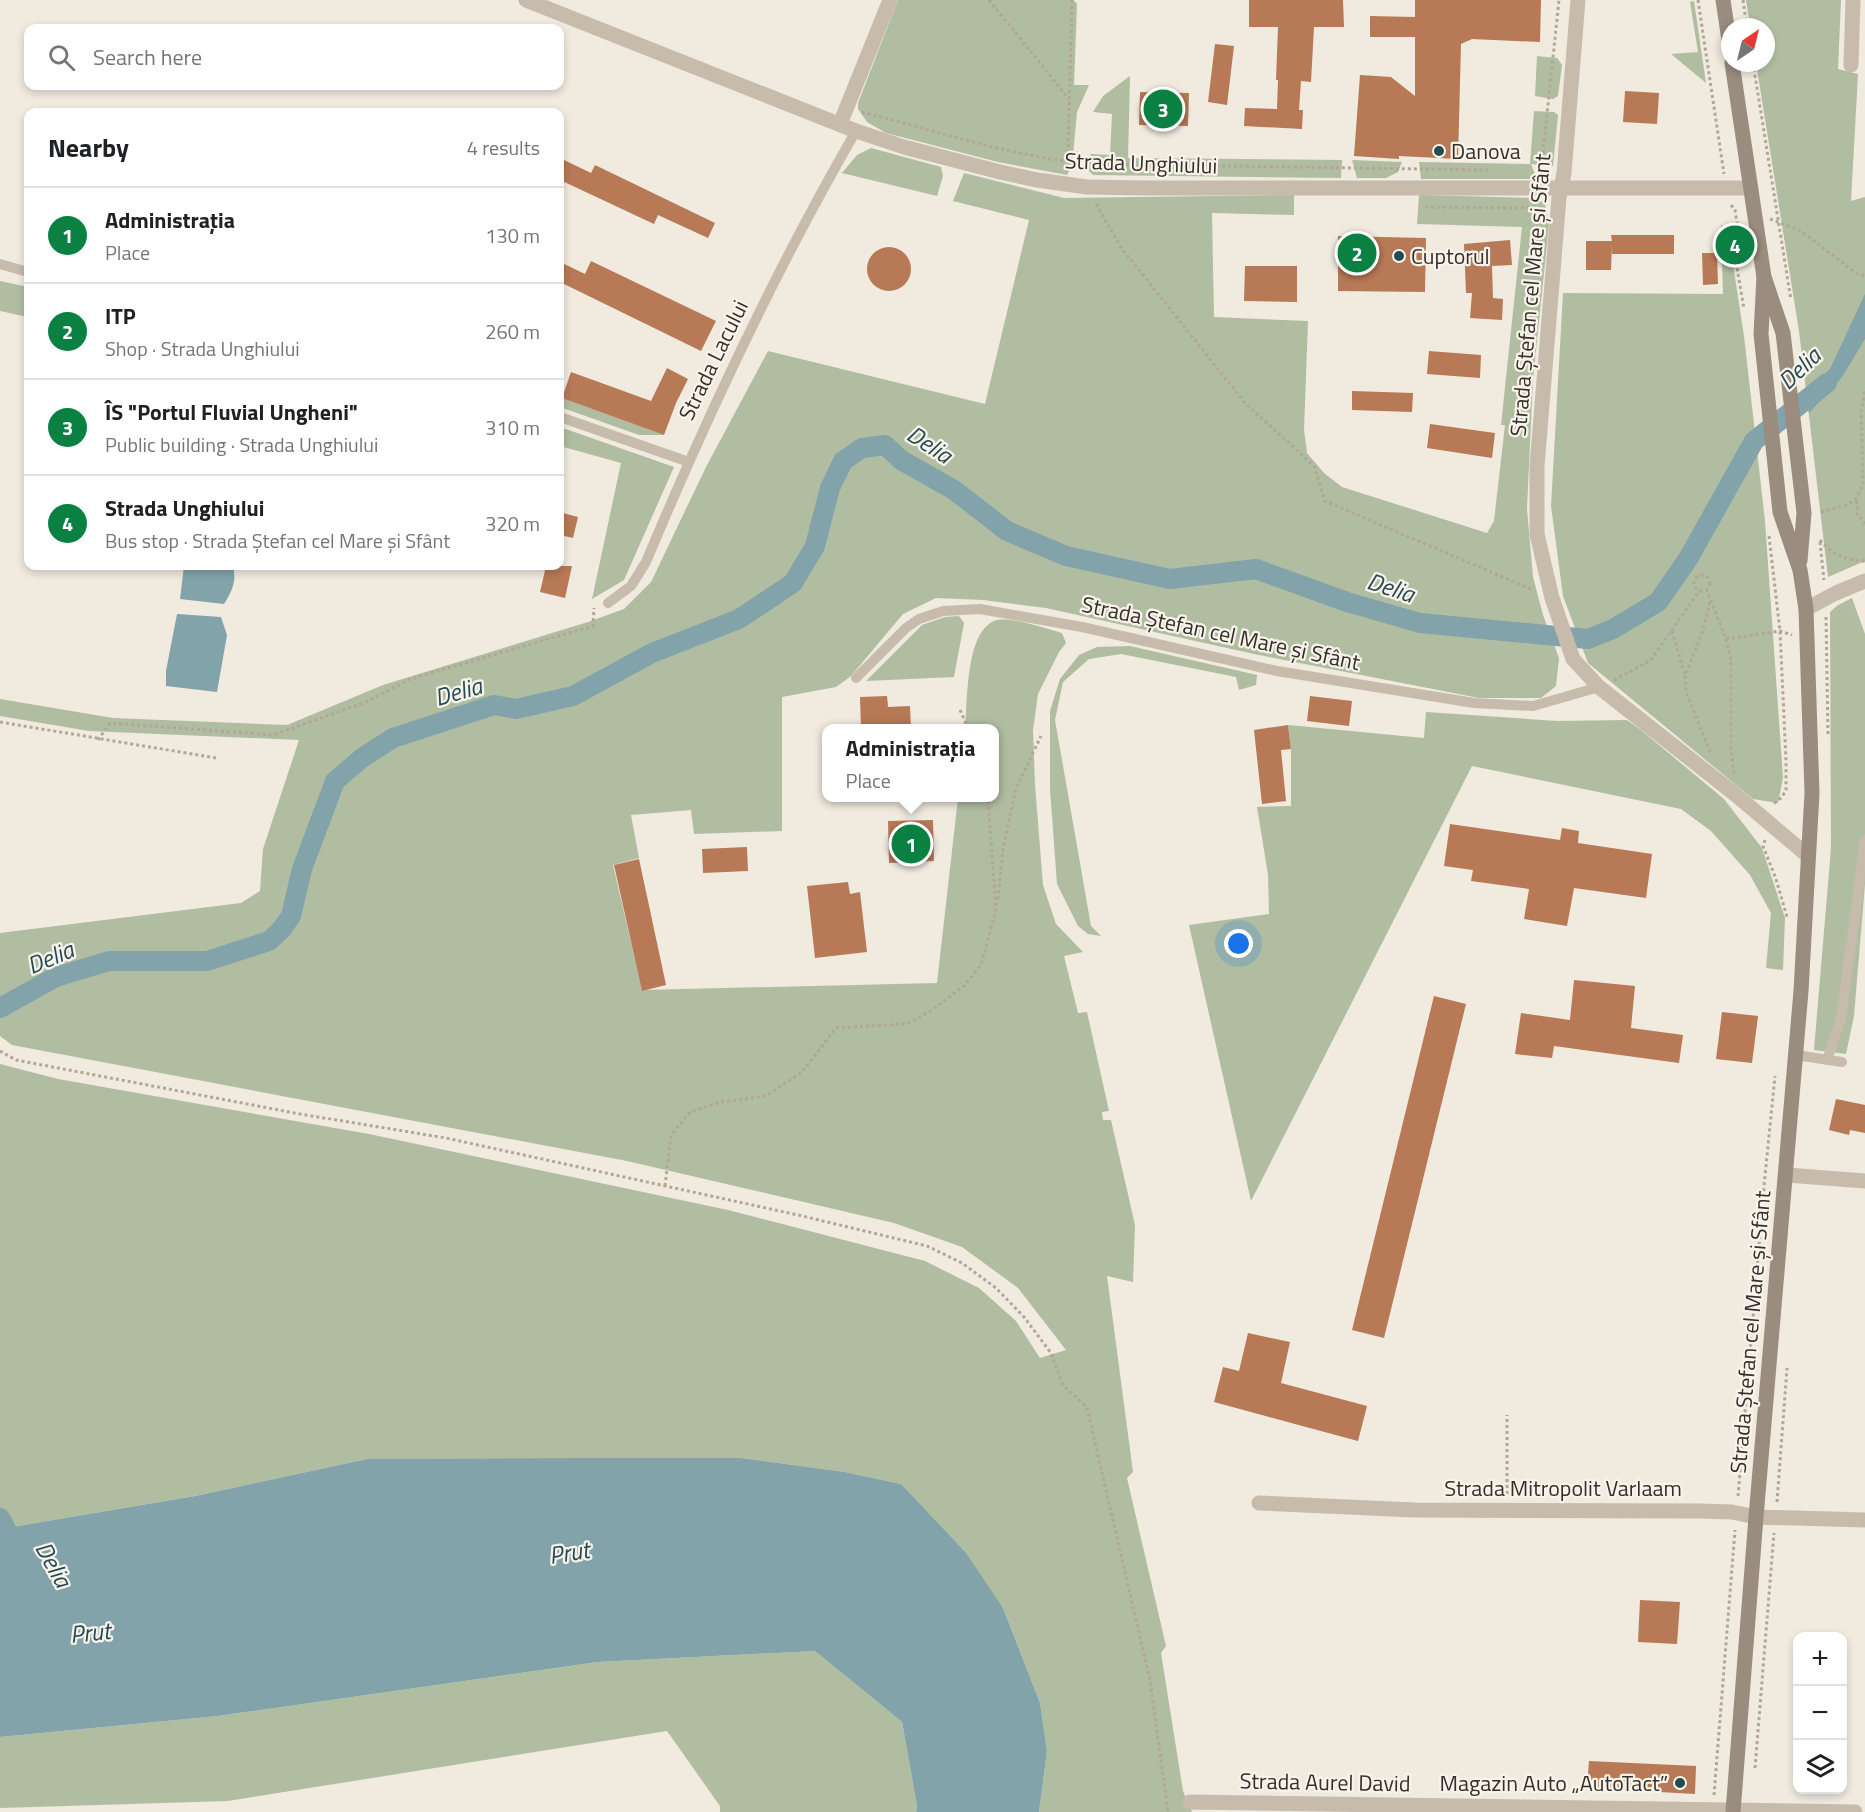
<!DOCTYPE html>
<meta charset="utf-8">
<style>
body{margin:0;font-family:"Titillium Web",sans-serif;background:#f6f6f6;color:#202124}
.controls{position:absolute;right:18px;bottom:18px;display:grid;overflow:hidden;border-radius:12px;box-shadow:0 3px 9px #0003}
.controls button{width:54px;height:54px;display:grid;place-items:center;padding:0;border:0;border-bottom:2px solid #e0e0e0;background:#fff;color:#202124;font:30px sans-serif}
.compass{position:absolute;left:1721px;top:18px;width:54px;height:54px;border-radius:50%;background:#fff;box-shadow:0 3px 9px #0003;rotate:35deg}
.you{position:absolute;left:1239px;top:944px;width:21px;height:21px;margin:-15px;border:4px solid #fff;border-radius:50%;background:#1a73e8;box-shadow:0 0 0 9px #1a73e833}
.badge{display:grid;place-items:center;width:39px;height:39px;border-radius:50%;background:#0b8043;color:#fff;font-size:20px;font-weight:700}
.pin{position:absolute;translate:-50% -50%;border:3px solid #fff;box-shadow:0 2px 6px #0006}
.popup{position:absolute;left:822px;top:724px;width:177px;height:78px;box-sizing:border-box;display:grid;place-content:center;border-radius:12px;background:#fff;filter:drop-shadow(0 2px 4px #0005);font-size:20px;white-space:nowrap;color:#757577}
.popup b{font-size:22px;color:#202124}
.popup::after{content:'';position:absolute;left:50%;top:100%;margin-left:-12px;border:12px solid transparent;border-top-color:#fff}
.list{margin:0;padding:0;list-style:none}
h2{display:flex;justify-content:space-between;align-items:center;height:78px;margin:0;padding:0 24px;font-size:26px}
h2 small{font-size:20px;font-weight:400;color:#757577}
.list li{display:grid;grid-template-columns:39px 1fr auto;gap:18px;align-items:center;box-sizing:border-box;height:96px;padding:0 24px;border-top:2px solid #e0e0e0}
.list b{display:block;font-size:22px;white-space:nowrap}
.list p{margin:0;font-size:20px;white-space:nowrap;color:#757577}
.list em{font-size:20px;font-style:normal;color:#757577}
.icon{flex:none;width:33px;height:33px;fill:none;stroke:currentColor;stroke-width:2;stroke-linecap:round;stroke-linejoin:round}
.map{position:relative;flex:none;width:1865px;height:1812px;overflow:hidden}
.search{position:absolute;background:#fff;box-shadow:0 3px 9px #0003;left:24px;top:24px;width:540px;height:66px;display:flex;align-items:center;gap:15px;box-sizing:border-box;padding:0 21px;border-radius:12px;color:#757577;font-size:22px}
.panel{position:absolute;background:#fff;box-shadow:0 3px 9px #0003;left:24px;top:108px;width:540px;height:462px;border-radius:12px}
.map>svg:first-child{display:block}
.green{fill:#b0bda1}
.water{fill:#82a3a9}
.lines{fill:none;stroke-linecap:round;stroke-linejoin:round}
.canal{stroke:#82a3a9;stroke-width:20}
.building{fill:#b77956}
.path{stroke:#b2a697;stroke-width:3;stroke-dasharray:3 3;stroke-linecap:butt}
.lane{stroke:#c7bbac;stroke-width:10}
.street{stroke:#c7bbac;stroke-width:15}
.secondary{stroke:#9a8c7e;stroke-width:15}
.poi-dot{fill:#254a52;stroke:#f8f4eb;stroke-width:2}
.labels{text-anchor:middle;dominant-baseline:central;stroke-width:4.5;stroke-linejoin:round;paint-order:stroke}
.poi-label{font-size:22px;fill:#362f2a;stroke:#f8f4eb;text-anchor:start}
.street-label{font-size:22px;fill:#362f2a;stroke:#f8f4eb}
.water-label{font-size:24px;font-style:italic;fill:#254a52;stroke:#f8f4eb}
</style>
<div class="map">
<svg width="1865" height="1812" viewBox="0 0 1865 1812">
<rect width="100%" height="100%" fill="#f0eadf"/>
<g class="green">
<path d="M898,0H1073L1077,4L1074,85H1089L1077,112L1072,166L1067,175L998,162L886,133L867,122L858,109V103Z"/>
<path d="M1746,0H1841L1838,69L1858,74L1851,201L1865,197V561L1828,577L1799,331L1756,63H1766V27H1750Z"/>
<path d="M1694,1L1706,83L1671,54L1698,52L1690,2Z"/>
<path d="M1537,56L1557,58L1562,65L1558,96L1553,99L1535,96Z"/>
<path d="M1130,76L1128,158L1342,160L1341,178L1093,175L1086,168L1091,154L1110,155L1112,114L1093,112L1103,96Z"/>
<path d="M1534,111L1554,112L1558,115L1553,166L1531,164L1537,179H1421L1419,162L1530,164Z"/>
<path d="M871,148L941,167L943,176L937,196L842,173L857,155Z"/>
<path d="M1352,160L1402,162L1398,172L1386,178H1357Z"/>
<path d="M964,173L1064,198L1294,195V215L1212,213L1214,317L1308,321L1304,430L1307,453L1324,473L1342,487L1487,533L1494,521L1505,425H1501L1522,227L1417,224L1419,195L1535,198L1545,203L1549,225L1533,379L1527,509L1533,577L1543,615L1559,658L1556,686L1541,698H1479L1254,654L1046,608L983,600L936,598L903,614L851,676L836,687L782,697V831L694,834L691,810L631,815L639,858L613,865L642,990L937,983L958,798H995V728H965C968,701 965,634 994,621C1008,615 1047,629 1062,633L1066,643L1059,652L1038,694L1033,730L1035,785L1043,885L1056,924L1083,952L1064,956L1078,1013L1087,1012L1109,1111L1102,1112L1103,1120H1111L1135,1225L1133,1282L1107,1276L1133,1472L1127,1478L1166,1646L1161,1653L1183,1791L1192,1812H1039L1047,1751L1040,1703L1003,1608L901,1484L845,1472L741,1458L367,1459L195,1496L0,1529V1064L58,1079L369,1134L728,1210L925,1261L979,1288L1016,1321L1040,1358L1066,1350L1018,1288L962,1247L894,1223L627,1161L12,1045L0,1036V933L241,903L260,891L263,849L299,740L89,731L0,716V699L113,718L287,725L383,685L588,622L624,609L651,582L706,467L768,351L985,404L1029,220L953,201Z"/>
<path d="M1721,224L1729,238L1744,336L1765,521L1783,778L1778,803L1753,799L1588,663L1563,596L1551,506L1563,293L1723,294Z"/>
<path d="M0,281L28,287V317L0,311Z"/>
<path d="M560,397L664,435H639L560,407Z"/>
<path d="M560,427L674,467L624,580L592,599L621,463L560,446Z"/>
<path d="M1852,598L1865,634V884L1854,1016L1846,1054L1814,1050L1831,848L1830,612L1838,605Z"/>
<path d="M959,616L964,623L954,677L866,681L922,625L945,617Z"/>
<path d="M1130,646L1257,675L1256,685L1239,690L1236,677L1121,654L1089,659L1063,682L1055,720L1091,926L1101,936L1088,934L1078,926L1057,884L1050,789V711L1060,679L1079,655L1097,647Z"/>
<path d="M1426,712L1557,721L1627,720L1641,730L1724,799L1762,848L1785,918L1783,970L1766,968L1771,913L1750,875L1711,831L1681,809L1472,766L1251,1201L1189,925L1269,914L1268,875L1257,807L1291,806V749L1288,725L1424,738Z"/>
<path d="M815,1651L902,1722L917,1806L916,1812H720V1806L667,1731L228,1801L0,1808V1737L218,1716L598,1662Z"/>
</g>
<g class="water">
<path d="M1865,294V339L1842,377L1809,413L1806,392L1830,369Z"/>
<path d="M184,566H233C237,581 232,591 224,604L180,599Z"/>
<path d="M177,614L221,617L227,635L217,692L166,686V671Z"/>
<path d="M592,1458H741L845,1472L901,1484L966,1553L1003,1608L1040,1703L1047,1751L1039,1812H916L917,1806L902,1722L815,1651L598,1662L218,1716L0,1737V1529L195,1496L367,1459Z"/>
</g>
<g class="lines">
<g class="canal">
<path d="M0,1008L56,977L109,961H207L269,941L281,930L291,916L302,869L335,781L362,758L393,738L494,705L516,709L573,696L652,653L739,619L793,583L815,546L830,488L843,461L862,448L885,445L901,460L954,490L1007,531L1066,556L1170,579L1256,569L1347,602L1420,623L1588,639L1613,629L1658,602L1688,559L1754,441L1827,383"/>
<path d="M0,1518L17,1550"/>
</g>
</g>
<g class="building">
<path d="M1249,0H1343L1344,27H1314L1311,82L1301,81L1299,110H1303L1302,129L1244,126L1245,108L1277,109L1278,80H1276L1278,27H1249Z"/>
<path d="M1415,0H1541L1540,42L1472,39L1461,44L1458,159L1399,156V159L1354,156L1360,75L1391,77L1415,96V37H1370V16L1415,17Z"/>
<path d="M1215,44L1234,46L1227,105L1208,102Z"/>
<path d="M1625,91L1659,93L1657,124L1623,122Z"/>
<path d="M1140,92L1189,93L1188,126L1139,125Z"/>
<path d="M560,158L591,173L595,165L715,223L708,238L658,215L654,224L560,180Z"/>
<path d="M1611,235H1674V254H1612V244L1611,270H1586V241H1612Z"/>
<path d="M1338,236L1426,238L1425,292L1338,291Z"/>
<path d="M1510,240L1512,265L1492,266L1493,298L1503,299L1502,320L1470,318L1472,293H1466L1464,244Z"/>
<circle cx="889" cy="269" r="22"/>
<path d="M1702,253H1717L1718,284L1703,285Z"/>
<path d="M591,261L716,321L701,351L560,282V262L585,274Z"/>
<path d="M1245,266H1297V302L1244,301Z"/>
<path d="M1429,351L1481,355L1480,378L1427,374Z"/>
<path d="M667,368L688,379L676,403L664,435L562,398L571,372L651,401Z"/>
<path d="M1352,391L1413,393L1412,412L1352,410Z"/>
<path d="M1430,424L1495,433L1492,458L1427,448Z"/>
<path d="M563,513L578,517L573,538L560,535Z"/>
<path d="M546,566H572L565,598L540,592Z"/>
<path d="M887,696L888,707L910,706L911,729H861L860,697Z"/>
<path d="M1310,696L1352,701L1349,726L1307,721Z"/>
<path d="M1288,725L1291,749L1281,750L1286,801L1262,804L1254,730Z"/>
<path d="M933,820L934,861L889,863L888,821Z"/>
<path d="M1450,824L1560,840L1562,828L1579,831L1578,843L1652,854L1646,898L1574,888L1567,926L1524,919L1529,889L1471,881L1473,870L1444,866Z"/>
<path d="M747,847L748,871L703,873L702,849Z"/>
<path d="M639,859L666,985L642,991L614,865Z"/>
<path d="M848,882L850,894L860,892L867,952L815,958L807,886Z"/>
<path d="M1574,980L1635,986L1631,1028L1683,1035L1679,1063L1554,1046L1552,1058L1515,1054L1521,1013L1570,1020Z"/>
<path d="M1434,996L1466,1004L1384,1338L1352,1330Z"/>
<path d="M1722,1012L1758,1016L1752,1063L1716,1059Z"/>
<path d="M1836,1099L1865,1105V1133L1850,1130L1849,1135L1829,1130Z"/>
<path d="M1248,1333L1290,1342L1281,1383L1367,1406L1358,1441L1214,1402L1223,1367L1239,1371Z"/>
<path d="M1640,1600L1680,1602L1677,1644L1638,1642Z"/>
<path d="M1589,1761L1696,1766L1695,1794L1587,1788Z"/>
</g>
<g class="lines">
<g class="path">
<path d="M989,0L1069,99"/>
<path d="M1072,0L1068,154L1078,153"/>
<path d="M1698,0L1724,174"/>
<path d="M1743,0L1747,27"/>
<path d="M1753,63L1791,300"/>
<path d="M862,112C938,131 1015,158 1093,164L1488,170"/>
<path d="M1541,171L1559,0"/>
<path d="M1096,204L1120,246L1245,403L1314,466L1325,501L1533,590"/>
<path d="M1731,205L1735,210L1742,254L1737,268L1744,309"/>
<path d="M1425,207L1543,208"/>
<path d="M1770,219L1801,231L1856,273L1865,276"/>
<path d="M1856,501L1858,505L1857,515L1863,520L1865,525"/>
<path d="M1821,512L1846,505L1855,500L1863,485L1861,413L1865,391"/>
<path d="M1769,536L1780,631L1786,760V790L1782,797L1772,805"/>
<path d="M1820,540C1831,554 1848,561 1865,561"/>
<path d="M1820,542L1824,580"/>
<circle cx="1702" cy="583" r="8"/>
<path d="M1706,589L1726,639L1731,660V750L1734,773"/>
<path d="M1710,602L1703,630L1685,676L1686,692L1711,754"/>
<path d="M1826,617L1828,736"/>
<path d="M1672,631L1685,676"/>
<path d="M1726,639L1780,631L1792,635"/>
<path d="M1614,680L1650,661L1700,590"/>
<path d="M960,710L968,728"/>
<path d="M0,722L216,758"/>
<path d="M98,740L110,723L273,735L366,702L410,679L593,626L594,608"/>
<path d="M1765,840L1763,846L1776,879L1787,917"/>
<path d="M998,899L1003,849L1016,788L1041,736"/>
<path d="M0,1051L16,1060L300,1114L446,1138L798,1215L927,1246L962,1263L996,1288L1024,1317L1051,1353L1063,1385L1087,1408L1150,1680L1168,1812"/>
<path d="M665,1186L671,1135L690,1112L721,1102L766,1096L802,1072L836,1028L906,1024L929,1012L964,986L981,965L996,910L988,798"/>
<path d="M1507,1494V1415"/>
<path d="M1738,1496L1764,1186L1775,1076"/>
<path d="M1777,1502L1787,1368"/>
<path d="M1755,1768L1774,1533"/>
<path d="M1714,1795L1735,1530"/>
</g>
<g class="lane">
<path d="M0,264L28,272"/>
<path d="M560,417L689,462"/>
<path d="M608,603L631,586L646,562C708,414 776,269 856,131"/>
<path d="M856,678L906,628L919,619L943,611L980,609L1082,627L1277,671L1474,703L1533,706L1599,687"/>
<path d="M1796,1055L1842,1062"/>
<path d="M1827,1060L1841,1019L1865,840"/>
</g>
<g class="street">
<path d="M526,0L856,131L904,147L1000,172L1037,180L1087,187L1146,188H1751"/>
<path d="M1578,0L1564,173L1559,198L1537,466V534L1552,598L1573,659L1599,687L1736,795L1807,855"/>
<path d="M1851,65L1853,0"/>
<path d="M840,124L890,0"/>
<path d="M1806,609L1836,593L1865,581"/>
<path d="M1787,1175L1865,1181"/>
<path d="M1259,1503L1414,1510L1700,1511L1732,1512L1756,1517L1865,1520"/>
<path d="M1190,1802L1855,1812"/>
</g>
<g class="secondary">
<path d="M1723,0L1730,47"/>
<path d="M1732,63L1764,277L1783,333L1804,513L1800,561"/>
<path d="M1733,1812L1756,1517L1801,991L1812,793L1806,609L1800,570L1780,512L1761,334L1764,277"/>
</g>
</g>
<g class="poi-dot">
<circle cx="1439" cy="151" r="6"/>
<circle cx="1399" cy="256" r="6"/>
<circle cx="1680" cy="1783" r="6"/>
</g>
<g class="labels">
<g class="poi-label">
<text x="1451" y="151">Danova</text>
<text x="1411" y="256">Cuptorul</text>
<text x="1668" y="1783" text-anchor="end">Magazin Auto „AutoTact”</text>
</g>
<g class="street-label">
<text transform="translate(1141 163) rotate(2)">Strada Unghiului</text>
<text transform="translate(1530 295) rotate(-85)">Strada Ștefan cel Mare și Sfânt</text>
<text transform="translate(713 360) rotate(-64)">Strada Lacului</text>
<text transform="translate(1221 633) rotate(12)">Strada Ștefan cel Mare și Sfânt</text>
<text transform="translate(1750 1332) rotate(-85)">Strada Ștefan cel Mare și Sfânt</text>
<text x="1563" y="1488">Strada Mitropolit Varlaam</text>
<text transform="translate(1325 1782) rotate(1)">Strada Aurel David</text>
</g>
<g class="water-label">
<text transform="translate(1799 368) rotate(-44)">Delia</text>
<text transform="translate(930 444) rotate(33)">Delia</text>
<text transform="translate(1391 587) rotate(18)">Delia</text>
<text transform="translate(458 691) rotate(-16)">Delia</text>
<text transform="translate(50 957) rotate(-23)">Delia</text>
<text transform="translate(569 1552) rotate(-9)">Prut</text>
<text transform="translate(54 1564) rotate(61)">Delia</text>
<text transform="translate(90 1632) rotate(-6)">Prut</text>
</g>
</g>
</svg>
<div class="controls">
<button>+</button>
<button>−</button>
<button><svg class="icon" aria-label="layers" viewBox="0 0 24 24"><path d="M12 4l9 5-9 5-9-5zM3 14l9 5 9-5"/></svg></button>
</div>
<svg class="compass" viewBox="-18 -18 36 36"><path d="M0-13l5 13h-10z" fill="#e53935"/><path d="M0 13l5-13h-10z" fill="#757577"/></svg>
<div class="you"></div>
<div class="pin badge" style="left:911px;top:844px">1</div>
<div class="popup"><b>Administrația</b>Place</div>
<div class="pin badge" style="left:1357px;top:253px">2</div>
<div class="pin badge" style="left:1163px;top:109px">3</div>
<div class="pin badge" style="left:1735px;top:245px">4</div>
<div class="search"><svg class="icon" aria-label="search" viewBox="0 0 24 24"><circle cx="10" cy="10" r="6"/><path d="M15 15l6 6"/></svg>Search here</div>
<section class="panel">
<h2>Nearby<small>4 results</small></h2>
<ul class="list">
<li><span class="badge">1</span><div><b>Administrația</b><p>Place</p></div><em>130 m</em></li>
<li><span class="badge">2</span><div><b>ITP</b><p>Shop · Strada Unghiului</p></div><em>260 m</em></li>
<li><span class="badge">3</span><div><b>ÎS &quot;Portul Fluvial Ungheni&quot;</b><p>Public building · Strada Unghiului</p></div><em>310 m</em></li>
<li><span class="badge">4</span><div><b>Strada Unghiului</b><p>Bus stop · Strada Ștefan cel Mare și Sfânt</p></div><em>320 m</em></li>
</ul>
</section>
</div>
